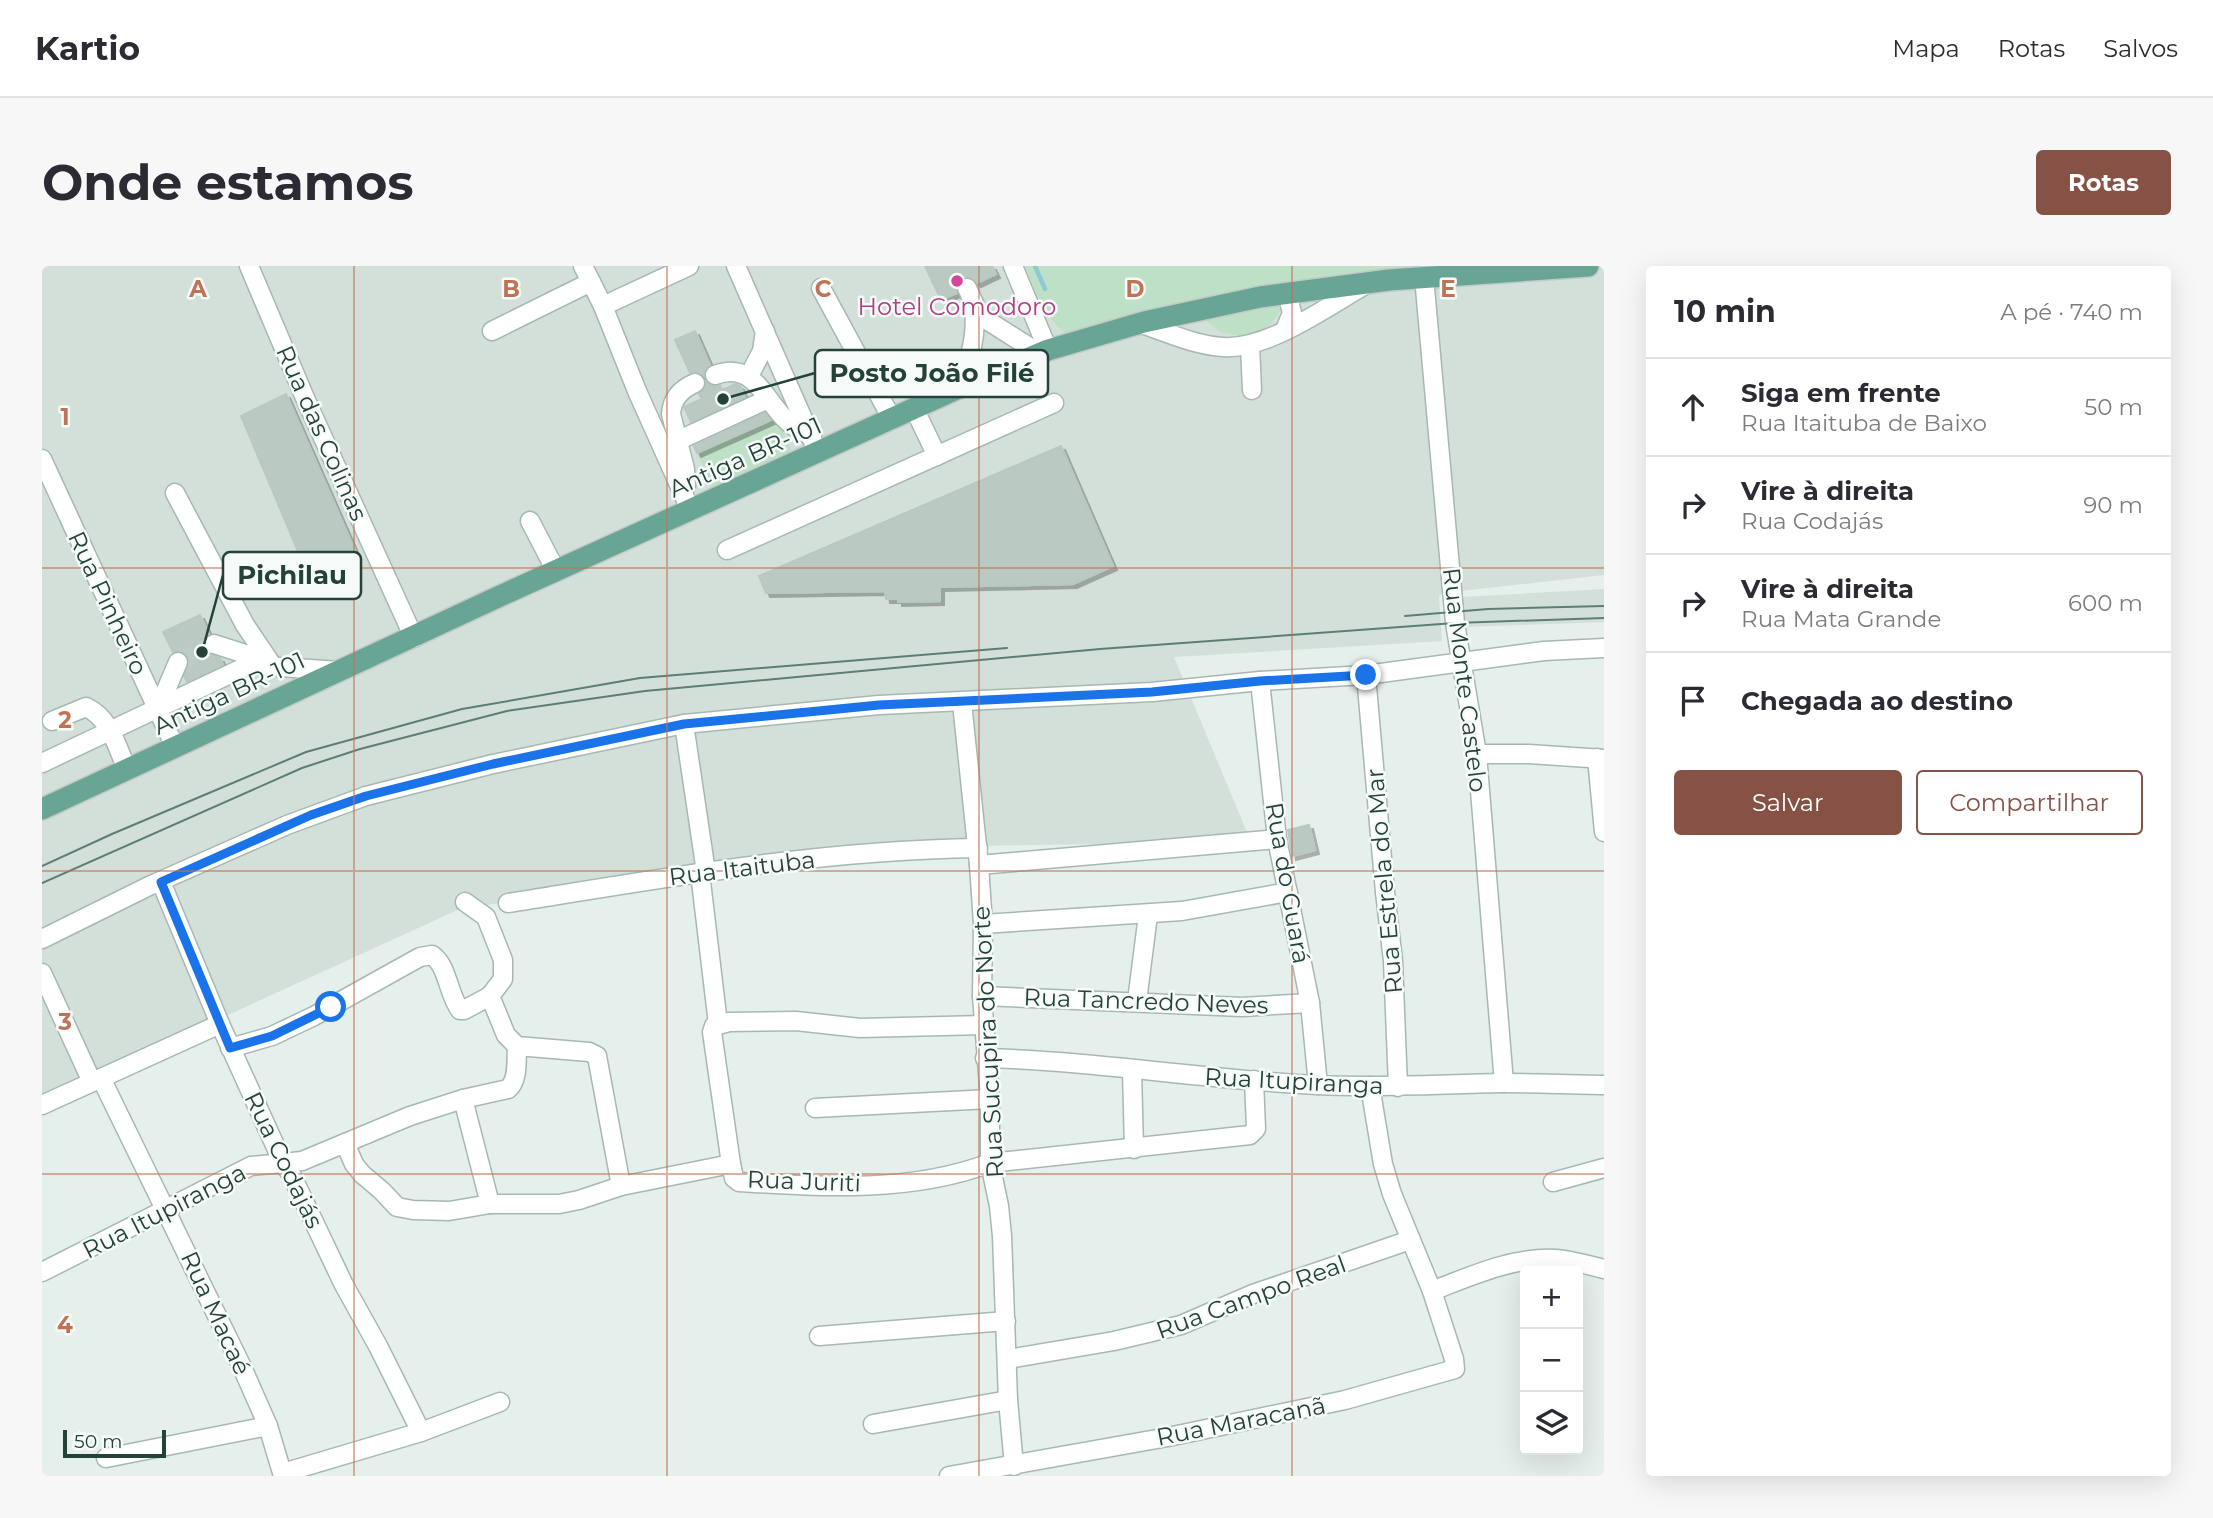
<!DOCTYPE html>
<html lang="pt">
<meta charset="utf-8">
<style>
body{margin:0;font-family:Montserrat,sans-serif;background:#f7f7f7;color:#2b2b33}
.controls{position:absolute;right:21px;bottom:21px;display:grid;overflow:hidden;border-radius:7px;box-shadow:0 7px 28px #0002}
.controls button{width:63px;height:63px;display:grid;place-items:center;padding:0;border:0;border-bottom:2px solid #e1e1e2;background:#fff;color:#2b2b33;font:35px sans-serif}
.scale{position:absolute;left:21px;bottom:18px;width:103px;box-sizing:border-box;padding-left:7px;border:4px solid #244239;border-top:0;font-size:19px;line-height:24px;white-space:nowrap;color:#244239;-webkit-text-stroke:5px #f6fbf9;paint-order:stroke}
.stop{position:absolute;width:21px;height:21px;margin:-16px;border:5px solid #1a73e8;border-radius:50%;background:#fff}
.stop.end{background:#1a73e8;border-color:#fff;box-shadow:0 2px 7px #0008}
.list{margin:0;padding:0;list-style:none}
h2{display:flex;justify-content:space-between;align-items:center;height:91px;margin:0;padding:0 28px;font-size:30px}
h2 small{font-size:23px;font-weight:400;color:#7c7c81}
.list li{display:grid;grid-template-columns:46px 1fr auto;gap:21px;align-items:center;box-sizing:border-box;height:98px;padding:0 28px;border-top:2px solid #e1e1e2}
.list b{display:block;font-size:26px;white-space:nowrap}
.list p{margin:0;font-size:23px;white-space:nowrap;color:#7c7c81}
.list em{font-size:23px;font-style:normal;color:#7c7c81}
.actions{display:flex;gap:14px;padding:21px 28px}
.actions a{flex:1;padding:16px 0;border:2px solid #865246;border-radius:7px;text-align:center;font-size:24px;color:#865246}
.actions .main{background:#865246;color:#fff}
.icon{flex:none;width:38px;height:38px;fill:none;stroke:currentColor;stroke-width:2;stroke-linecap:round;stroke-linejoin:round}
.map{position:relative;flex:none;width:1562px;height:1210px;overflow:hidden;border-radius:7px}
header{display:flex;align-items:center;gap:42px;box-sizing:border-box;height:98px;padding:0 35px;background:#fff;border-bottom:2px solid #e1e1e2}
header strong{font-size:33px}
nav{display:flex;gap:38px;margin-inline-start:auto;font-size:24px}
.intro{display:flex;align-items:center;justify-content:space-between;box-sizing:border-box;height:168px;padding:0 42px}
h1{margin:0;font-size:49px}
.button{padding:18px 32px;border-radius:7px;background:#865246;color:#fff;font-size:24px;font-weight:700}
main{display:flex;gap:42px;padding:0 42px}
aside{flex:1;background:#fff;border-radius:7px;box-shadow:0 7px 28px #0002}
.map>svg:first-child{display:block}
.built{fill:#d3dfd9}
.green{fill:#bee0c7}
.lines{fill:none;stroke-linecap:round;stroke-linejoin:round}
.stream{stroke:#8dcad4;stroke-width:4.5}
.building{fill:#bacac3;stroke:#b7c9c1;stroke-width:2;filter:url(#shadow)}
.minor-tunnel{stroke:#beccc7;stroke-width:18;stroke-dasharray:18 9;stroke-linecap:butt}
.minor-casing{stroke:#a7b8b2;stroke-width:21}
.major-casing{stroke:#c2cac8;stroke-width:24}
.minor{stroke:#fff;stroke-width:18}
.major{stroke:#69a595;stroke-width:21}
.tram{stroke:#5e7d74;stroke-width:2}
.route{stroke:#1a73e8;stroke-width:9}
.grid{fill:none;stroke:#c17154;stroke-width:2;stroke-opacity:0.55}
.hotel-dot{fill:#d1479c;stroke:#f6fbf9;stroke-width:2.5}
.labels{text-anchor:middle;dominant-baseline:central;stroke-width:5;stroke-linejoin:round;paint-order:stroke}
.hotel-label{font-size:24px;fill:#b23c85;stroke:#f6fbf9}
.street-label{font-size:24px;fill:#244239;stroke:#f6fbf9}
.grid-label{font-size:23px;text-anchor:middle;font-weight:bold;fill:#c17154;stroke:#f6fbf9;stroke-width:5;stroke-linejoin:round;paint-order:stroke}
.leader{fill:none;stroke:#244239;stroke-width:2.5}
.callout-dot{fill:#244239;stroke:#f6fbf9;stroke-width:2.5}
.callout{fill:#f6fbf9;stroke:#244239;stroke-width:2.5}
.callout-label{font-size:26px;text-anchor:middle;font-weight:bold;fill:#244239}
</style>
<header>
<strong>Kartio</strong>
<nav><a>Mapa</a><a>Rotas</a><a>Salvos</a></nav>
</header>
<div class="intro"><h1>Onde estamos</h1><a class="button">Rotas</a></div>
<main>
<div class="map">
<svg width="1562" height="1210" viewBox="0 0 1562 1210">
<defs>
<filter id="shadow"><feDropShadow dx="4" dy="4" stdDeviation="0" flood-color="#0004"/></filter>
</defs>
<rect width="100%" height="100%" fill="#e5efeb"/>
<g class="built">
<path d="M0,0H1562V309L1400,327L1397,331L1400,375L1132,391L1209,576L916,580L420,642L0,834Z"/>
<path d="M1562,323V356L1423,361L1420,331Z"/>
</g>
<g class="green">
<path d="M983,0H1517L1328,16L1037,75C1004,59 997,32 983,0Z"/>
<path d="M1240,39C1232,64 1206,75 1180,66C1174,64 1167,57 1162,53Z"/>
<path d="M735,152L750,186L670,221L655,187Z"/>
</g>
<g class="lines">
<path class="stream" d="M993,0L1003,23"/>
</g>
<g class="building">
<path d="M883,0H950L954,8L935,17L927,11L920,12L914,20L915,27L899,34Z"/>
<path d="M653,65L668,99L662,105V110L654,106L648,107L633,74Z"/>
<path d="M664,116L670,120L678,119L680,124L694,118L698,120L703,131L649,156L642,141L660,133L657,128L663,123Z"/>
<path d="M244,128L315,289L269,316L199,150Z"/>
<path d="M723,147L729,154L655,187L652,180Z"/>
<path d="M1019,180L1071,300L1031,318L898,321V335L856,336V333H844L843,325L724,327L717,310Z"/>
<path d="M158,349L167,368L161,374V381L168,389L178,392L181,399L145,416L142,410L147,400L145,390L140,385L131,386L121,366Z"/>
<path d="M1267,559L1273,584L1250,590L1246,564Z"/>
</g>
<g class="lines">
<path class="minor-tunnel" d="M136,396L172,378"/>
<g class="minor-casing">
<g id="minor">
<path d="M207,0L263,132L372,372"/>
<path d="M541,0L561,40L595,125L648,243"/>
<path d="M694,0L776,187"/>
<path d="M971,0L1006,84"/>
<path d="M1382,11L1413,357L1435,488L1462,817"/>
<path d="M779,22L850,153"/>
<path d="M925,22L937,48L943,53L989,82L1002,85"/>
<path d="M561,40L647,0"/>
<path d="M1097,57C1124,66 1152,79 1181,81C1225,84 1285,41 1323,19"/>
<path d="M1243,64L1250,47L1245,27"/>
<path d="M450,65L549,16"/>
<path d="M1208,80L1210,124"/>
<path d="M673,109C710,95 721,130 742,152C749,160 761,166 770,170"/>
<path d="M707,110L720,85L723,65"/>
<path d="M917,122C927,96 937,66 931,38"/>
<path d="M872,142L895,190"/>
<path d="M635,175L726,133"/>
<path d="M0,193L133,481"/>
<path d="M644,220L643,203L629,148C630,133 639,123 653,117"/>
<path d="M133,227L203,359L228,396"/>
<path d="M488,255L514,305"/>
<path d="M685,284L1012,137"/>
<path d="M172,378L225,395"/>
<path d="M1324,409L1343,626L1351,695L1356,821"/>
<path d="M1218,415L1235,573L1268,737L1276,819"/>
<path d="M920,437L937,599L941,658L940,730L948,833V897L957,940L960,970L966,1134L972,1200"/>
<path d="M116,443L136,396"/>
<path d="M10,455L44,441C68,452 75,480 85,504"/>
<path d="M642,458L664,606"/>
<path d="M1435,488H1487L1562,493"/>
<path d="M1555,492L1562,566"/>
<path d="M0,497L207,399L298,405"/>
<path d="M937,599L1235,573"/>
<path d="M658,607L676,758"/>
<path d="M119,616L178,758L241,897L249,908L302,1019L336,1080L379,1166"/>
<path d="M423,636L444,651L461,694V713L448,730L464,769L475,780L547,786L555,790L579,920"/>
<path d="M466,637C623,612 777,584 936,582"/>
<path d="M941,658L1140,645L1246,626"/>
<path d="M0,673L107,620L245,559L324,530L451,498L642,458L837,439L1110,426L1218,415L1324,409L1502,385L1562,382"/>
<path d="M0,707L50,816"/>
<path d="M940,730L1200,741L1268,737"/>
<path d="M1095,735L1106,649"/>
<path d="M188,782L230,770L272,750L378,691L390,689C406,700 406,728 418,744H422L448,730"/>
<path d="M943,792C1055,795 1165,814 1276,819C1338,822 1399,818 1461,817C1495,817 1528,818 1562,819"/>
<path d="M1090,804L1092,883"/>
<path d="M59,812L200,1101L226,1160L241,1210"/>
<path d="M421,833L448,938"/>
<path d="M0,839L178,758"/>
<path d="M773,842L948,833"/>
<path d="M303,877L312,898L320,908L340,925L355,941L371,944L407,945L448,938H517L537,934L579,920L689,898L692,912L697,916C780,921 869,927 948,897L1208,869L1214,863L1212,814"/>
<path d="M689,898L670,766L672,760L687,756L754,755L818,762L942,759"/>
<path d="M1511,916L1562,902"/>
<path d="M0,1006L209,900L260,895L368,850L421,833L466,823C477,814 474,793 475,780"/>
<path d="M1390,1025C1429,1010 1470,991 1513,993C1529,994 1546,999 1562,1003"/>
<path d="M777,1070L964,1055"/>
<path d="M966,1093L1072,1075L1139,1059L1211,1028L1368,974"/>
<path d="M831,1158L966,1134"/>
<path d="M64,1192L226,1160"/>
<path d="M241,1207L379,1166L458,1136"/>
<path d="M907,1210L1126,1171L1303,1134L1413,1103L1412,1093L1390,1025L1350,928L1341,898L1328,820"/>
</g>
</g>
<g class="major-casing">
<path id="major" d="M0,543L458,330L917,122L1006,84L1102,56L1218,31L1347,14L1546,0"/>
</g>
<use href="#minor" class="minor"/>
<use href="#major" class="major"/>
<g class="tram">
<path d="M1363,350L1446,343L1562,340"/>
<path d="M0,600L70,568L264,486L420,443L598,412L965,382"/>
<path d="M0,617L260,502L318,483L465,445L603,425L1058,383L1413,357L1562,352"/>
</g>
</g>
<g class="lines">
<path class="route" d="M289,741L230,770L188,782L119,616L269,549L324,530L451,498L642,458L837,439L1110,426L1218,415L1324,409"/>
</g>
<path class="grid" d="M312,0V1210M625,0V1210M937,0V1210M1250,0V1210M0,302H1562M0,605H1562M0,908H1562"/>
<circle class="hotel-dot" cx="915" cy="15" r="7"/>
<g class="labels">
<g class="hotel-label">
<text x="915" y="40">Hotel Comodoro</text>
</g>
<g class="street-label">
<text transform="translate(280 167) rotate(66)">Rua das Colinas</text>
<text transform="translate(703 191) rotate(-24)">Antiga BR-101</text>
<text transform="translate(66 337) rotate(65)">Rua Pinheiro</text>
<text transform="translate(1423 414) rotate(83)">Rua Monte Castelo</text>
<text transform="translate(187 427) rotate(-25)">Antiga BR-101</text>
<text transform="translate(700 602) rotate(-7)">Rua Itaituba</text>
<text transform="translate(1342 615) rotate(-95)">Rua Estrela do Mar</text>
<text transform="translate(1246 617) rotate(80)">Rua do Guará</text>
<text transform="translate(1104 735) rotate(2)">Rua Tancredo Neves</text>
<text transform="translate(946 776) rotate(-93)">Rua Sucupira do Norte</text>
<text transform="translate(1252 815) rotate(3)">Rua Itupiranga</text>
<text transform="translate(242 894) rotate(64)">Rua Codajás</text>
<text transform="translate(762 915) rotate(2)">Rua Juriti</text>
<text transform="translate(122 945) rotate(-27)">Rua Itupiranga</text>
<text transform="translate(1209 1031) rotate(-20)">Rua Campo Real</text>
<text transform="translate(174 1047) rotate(65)">Rua Macaé</text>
<text transform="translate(1199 1155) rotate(-11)">Rua Maracanã</text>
</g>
</g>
<g class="grid-label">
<text x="156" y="31">A</text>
<text x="469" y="31">B</text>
<text x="781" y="31">C</text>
<text x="1093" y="31">D</text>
<text x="1406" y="31">E</text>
<text x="23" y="159">1</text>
<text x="23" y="462">2</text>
<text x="23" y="764">3</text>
<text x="23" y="1067">4</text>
</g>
<path class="leader" d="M681 133L773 107M160 386L181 309"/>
<g class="callout-dot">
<circle cx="681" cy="133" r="7"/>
<circle cx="160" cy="386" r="7"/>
</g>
<g class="callout">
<rect x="773" y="84" width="233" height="47" rx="7"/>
<rect x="181" y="286" width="138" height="47" rx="7"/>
</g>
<g class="callout-label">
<text x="890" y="116">Posto João Filé</text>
<text x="250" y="318">Pichilau</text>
</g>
</svg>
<div class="controls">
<button>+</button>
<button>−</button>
<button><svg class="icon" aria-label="layers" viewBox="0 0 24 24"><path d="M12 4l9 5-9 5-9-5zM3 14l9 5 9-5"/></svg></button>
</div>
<div class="scale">50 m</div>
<div class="stop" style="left:289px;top:741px"></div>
<div class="stop end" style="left:1324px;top:409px"></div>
</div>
<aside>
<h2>10 min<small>A pé · 740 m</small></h2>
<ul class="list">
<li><svg class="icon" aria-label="ahead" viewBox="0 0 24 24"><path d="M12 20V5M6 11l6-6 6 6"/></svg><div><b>Siga em frente</b><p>Rua Itaituba de Baixo</p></div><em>50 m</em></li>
<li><svg class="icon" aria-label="right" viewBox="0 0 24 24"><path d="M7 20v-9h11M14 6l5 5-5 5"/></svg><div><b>Vire à direita</b><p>Rua Codajás</p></div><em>90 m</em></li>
<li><svg class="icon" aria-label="right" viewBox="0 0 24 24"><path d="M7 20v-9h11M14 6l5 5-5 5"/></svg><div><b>Vire à direita</b><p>Rua Mata Grande</p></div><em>600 m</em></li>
<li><svg class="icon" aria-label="arrive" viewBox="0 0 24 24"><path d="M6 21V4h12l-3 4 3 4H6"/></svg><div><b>Chegada ao destino</b></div></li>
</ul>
<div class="actions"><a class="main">Salvar</a><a>Compartilhar</a></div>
</aside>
</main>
